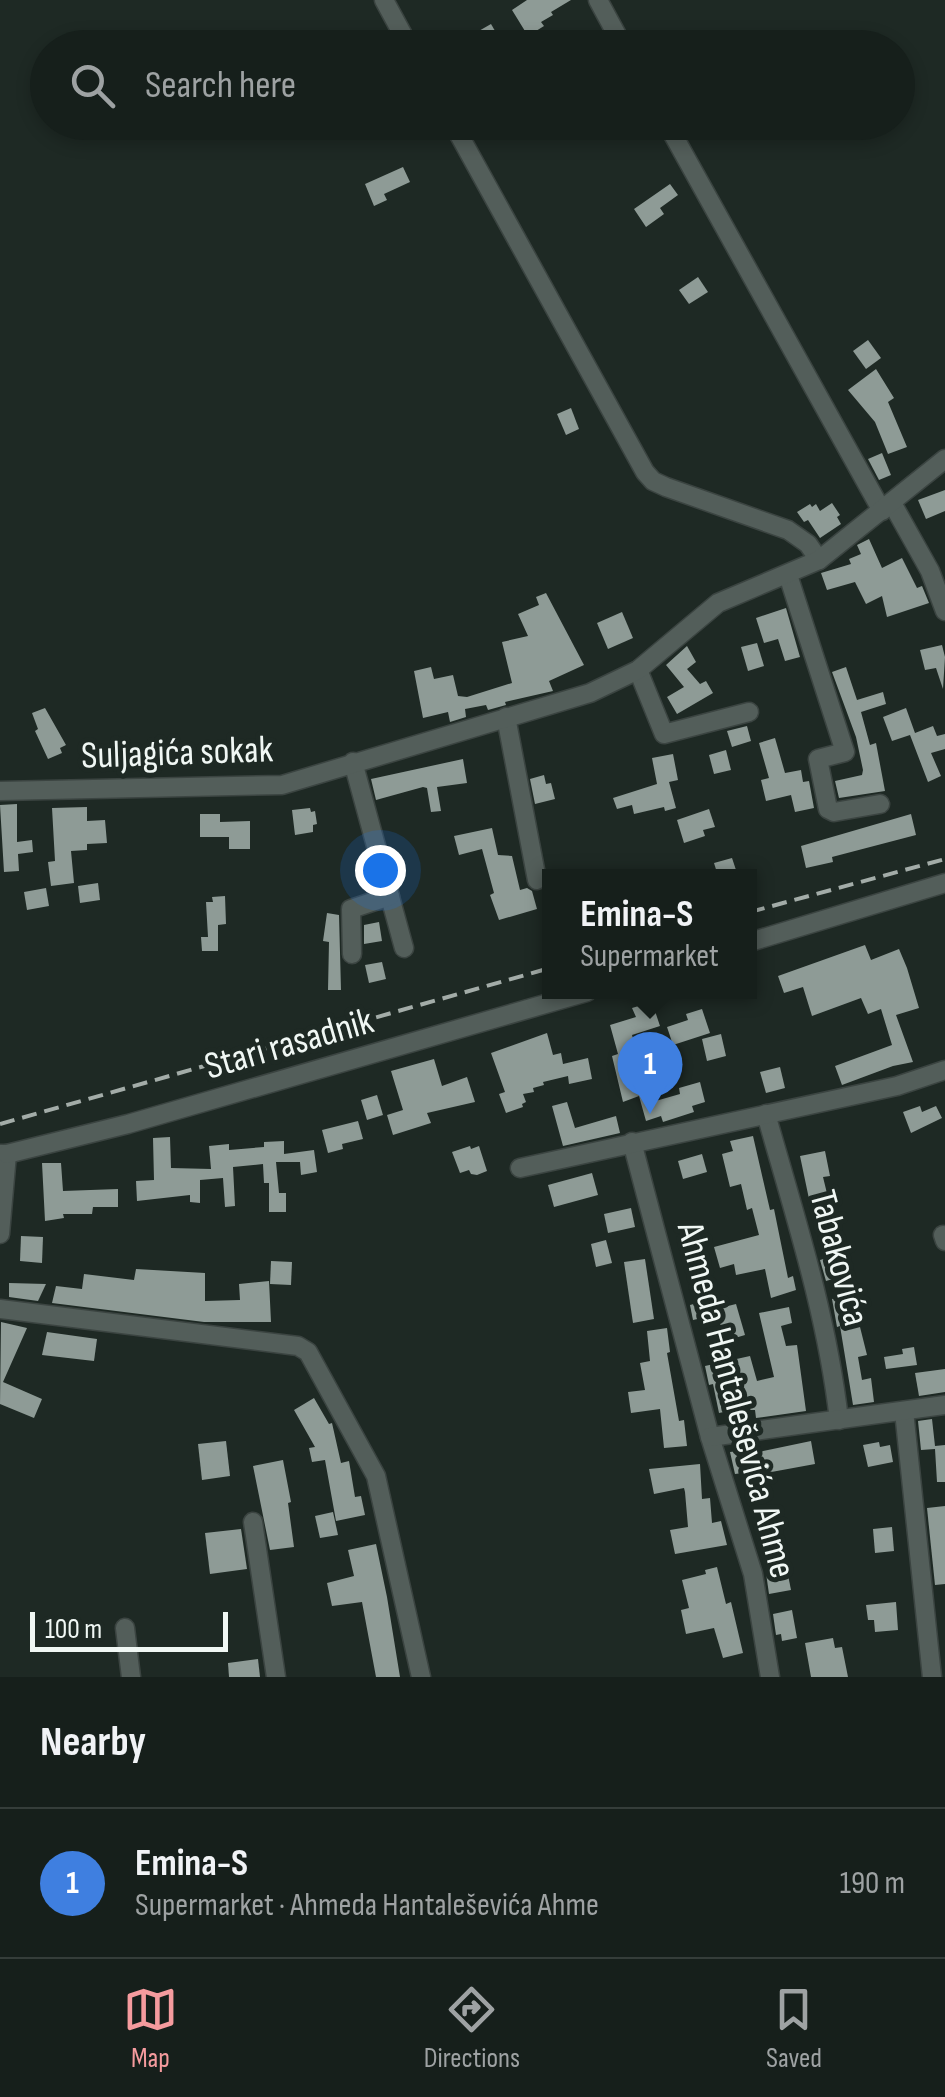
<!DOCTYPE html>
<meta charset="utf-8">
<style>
body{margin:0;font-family:"Sofia Sans Condensed",sans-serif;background:#232c28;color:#f1f3f6}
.scale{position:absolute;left:30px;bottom:25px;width:198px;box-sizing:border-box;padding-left:10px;border:5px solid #f0f7f4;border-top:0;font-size:28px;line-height:35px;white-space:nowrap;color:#f0f7f4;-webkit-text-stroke:8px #1e2924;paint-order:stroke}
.you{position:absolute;left:380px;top:870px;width:35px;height:35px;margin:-25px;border:8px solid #fff;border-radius:50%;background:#1a73e8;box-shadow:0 0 0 15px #1a73e833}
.badge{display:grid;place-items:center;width:65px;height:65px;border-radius:50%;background:#f59b9e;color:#fff;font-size:32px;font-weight:700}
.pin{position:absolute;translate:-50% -82px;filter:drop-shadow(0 2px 5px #0008)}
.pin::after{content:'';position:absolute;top:52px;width:35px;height:30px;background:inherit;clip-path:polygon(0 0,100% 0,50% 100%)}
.popup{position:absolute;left:542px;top:869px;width:215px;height:130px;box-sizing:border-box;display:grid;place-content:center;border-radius:0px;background:#161f1b;filter:drop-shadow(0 2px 8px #0005);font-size:32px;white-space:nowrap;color:#9ea2a3}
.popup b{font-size:38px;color:#f1f3f6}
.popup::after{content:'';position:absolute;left:50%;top:100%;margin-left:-20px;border:20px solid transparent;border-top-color:#161f1b}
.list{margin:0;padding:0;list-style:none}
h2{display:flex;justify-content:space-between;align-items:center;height:130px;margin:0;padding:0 40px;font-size:42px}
h2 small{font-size:32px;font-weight:400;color:#9ea2a3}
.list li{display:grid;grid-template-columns:65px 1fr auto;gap:30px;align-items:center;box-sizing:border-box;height:150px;padding:0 40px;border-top:2px solid #353d3a}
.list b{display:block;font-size:38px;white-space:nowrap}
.list p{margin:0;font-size:32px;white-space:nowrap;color:#9ea2a3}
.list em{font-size:32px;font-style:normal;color:#9ea2a3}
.icon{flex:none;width:55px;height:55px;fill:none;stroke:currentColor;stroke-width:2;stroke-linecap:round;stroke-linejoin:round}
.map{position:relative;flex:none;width:945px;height:1677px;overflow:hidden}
.search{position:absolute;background:#161f1b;box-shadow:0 5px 15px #0003;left:30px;right:30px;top:30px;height:110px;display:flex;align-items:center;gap:25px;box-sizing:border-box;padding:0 35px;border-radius:55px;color:#9ea2a3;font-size:38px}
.sheet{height:280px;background:#161f1b}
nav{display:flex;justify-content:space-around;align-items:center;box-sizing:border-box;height:140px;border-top:2px solid #353d3a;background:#161f1b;font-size:28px;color:#9ea2a3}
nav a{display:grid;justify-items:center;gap:5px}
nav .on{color:#f59b9e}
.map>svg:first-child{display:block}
.building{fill:#8e9b96}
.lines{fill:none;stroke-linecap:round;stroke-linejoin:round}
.minor-casing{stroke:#3b4441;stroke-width:21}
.minor{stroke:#535e5a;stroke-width:18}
.rail{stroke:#a3aca8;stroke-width:4;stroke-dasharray:15 8;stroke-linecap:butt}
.labels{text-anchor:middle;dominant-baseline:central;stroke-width:10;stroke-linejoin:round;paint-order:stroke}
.street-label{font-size:38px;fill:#f0f7f4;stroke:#1e2924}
</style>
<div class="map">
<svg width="945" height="1677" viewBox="0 0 945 1677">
<rect width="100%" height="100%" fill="#1e2924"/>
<g class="building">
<path d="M527,0H571L551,12L553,15L541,22L544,26L528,36L512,10Z"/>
<path d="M491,24L502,43L486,48L477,32Z"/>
<path d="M403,167L410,182L384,194L387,200L374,206L365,184Z"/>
<path d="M670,184L678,195L660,208L664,214L646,227L634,209Z"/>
<path d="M698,277L708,292L689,304L679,290Z"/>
<path d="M868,340L881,358L866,369L853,351Z"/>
<path d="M876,369L894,398L888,402L907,447L888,454L875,422L848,390Z"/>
<path d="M571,408L579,429L566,435L557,414Z"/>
<path d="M882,453L891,475L879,480L868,459Z"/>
<path d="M945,490V511L926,519L918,500Z"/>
<path d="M832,503L840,515L837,517L841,524L820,538L808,520L804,522L797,512L810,504L812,507L816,504L820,511Z"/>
<path d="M869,539L882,568L902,558L917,588L922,586L929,603L887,617L882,596L866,604L855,582L827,590L821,573L851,564L849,559L861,554L857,545Z"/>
<path d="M546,593L584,665L549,681L553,691L505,702L506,705L488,710L486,705L465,709L466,717L450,722L448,712L423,718L414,671L431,667L434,679L453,675L458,696L467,697L512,683L502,642L528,636L518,614L539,605L536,597Z"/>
<path d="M786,608L800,657L785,661L778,639L764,643L756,618Z"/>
<path d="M622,612L633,638L608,649L597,623Z"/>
<path d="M757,643L764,666L748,671L741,647Z"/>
<path d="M942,645L945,657L943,689L936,668L925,670L920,650Z"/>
<path d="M687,646L696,662L687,669L700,684L706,681L713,693L677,714L667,697L684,687L666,665Z"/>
<path d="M846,667L857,700L883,692L886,704L861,712L870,745L876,743L885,791L839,798L835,781L862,775L863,770L856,737L832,672Z"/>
<path d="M45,708L66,745L60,748L62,753L48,759L35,731L38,729L32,713Z"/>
<path d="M906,708L915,733L933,726L937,736L945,734V749L931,753L941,776L928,782L910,735L892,741L883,717Z"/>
<path d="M747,726L751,741L732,747L727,731Z"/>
<path d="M775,738L785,773L801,770L803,782L809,781L814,808L795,812L791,795L766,801L761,780L769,778L759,743Z"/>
<path d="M726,750L731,770L714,774L709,755Z"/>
<path d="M673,754L678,780L669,782L676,808L665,811L664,807L634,814L632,805L617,809L613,798L657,784L652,758Z"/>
<path d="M463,759L467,783L437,787L441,811L431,812L427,788L423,787L376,800L371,779Z"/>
<path d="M544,775L546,784L551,783L555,799L535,804L530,779Z"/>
<path d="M17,804V842L32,840L33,852L18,854L19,871L4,872L0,805Z"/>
<path d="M87,807V821L105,820L107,843L87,844V850L71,851L74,883L51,886L48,862L55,861L52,808Z"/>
<path d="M310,808L311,812L315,811L317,824L313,825V832L295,835L292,810Z"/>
<path d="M709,809L715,827L703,830L705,836L684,843L677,820Z"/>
<path d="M200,814H220V822L250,821V849H229V837H200Z"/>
<path d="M911,814L916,835L832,857L833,862L806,868L801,846Z"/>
<path d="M492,828L498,855L512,856L520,890L527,888L532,891L537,909L499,920L490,895L494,893L482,849L459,855L454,836Z"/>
<path d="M732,858L738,876H718L714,863Z"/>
<path d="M98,883L100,900L80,903L78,886Z"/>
<path d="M46,888L49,906L27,910L24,892Z"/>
<path d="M225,896L226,924L218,925V951H202L201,937H208L206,902H213L212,897Z"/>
<path d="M327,913L339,915L341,990H328L329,942L323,941Z"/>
<path d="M379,922L382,941L364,944V925Z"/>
<path d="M865,945L871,960L899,949L907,968L919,1008L896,1015L913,1062L893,1066L842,1085L835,1066L892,1045L881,1009L868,1014L861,998L812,1016L803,987L784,993L778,976Z"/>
<path d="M382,962L386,979L369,983L365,965Z"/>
<path d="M652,1002L660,1026L632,1035L638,1056L657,1051L662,1070L643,1075L652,1102L680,1094L679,1088L700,1082L705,1102L692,1106L694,1112L663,1122L661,1116L646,1121L639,1096L623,1102L612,1056L618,1054L610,1025L636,1017L632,1008Z"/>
<path d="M702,1009L710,1033L673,1045L667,1027L688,1020L686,1014Z"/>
<path d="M547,1033L553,1055L561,1053L563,1064L588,1058L592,1079L569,1084L568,1076L543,1082L544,1085L533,1088L534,1092L523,1094L526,1102L522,1104L523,1107L506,1113L499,1094L505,1092L491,1053Z"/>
<path d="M721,1034L726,1056L707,1061L702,1039Z"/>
<path d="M434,1059L442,1086L467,1077L475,1102L427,1113L431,1123L393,1135L387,1115L403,1110L391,1071Z"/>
<path d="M780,1067L785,1088L766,1093L760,1072Z"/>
<path d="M377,1095L383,1115L367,1120L361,1100Z"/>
<path d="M567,1102L575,1128L616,1116L620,1133L563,1146L552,1106Z"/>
<path d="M920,1106L922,1112L936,1106L942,1118L911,1133L903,1112Z"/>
<path d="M358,1121L363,1139L342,1144L343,1149L328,1153L322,1130Z"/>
<path d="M753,1136L770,1210L774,1209L788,1278L793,1276L796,1290L771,1298L765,1269L736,1275L734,1264L720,1268L714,1247L759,1235L752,1208L747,1210L741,1184L730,1187L722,1154L733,1151L730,1141Z"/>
<path d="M170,1137L171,1168L211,1169L209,1146L229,1144V1150L264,1147V1142L284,1141V1154L314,1150L317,1172L301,1175L300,1162H276L279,1193H286V1212H269V1183H264L263,1164L233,1167L235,1206L225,1207L223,1178L200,1180V1203L190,1202V1195L137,1201L136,1181L154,1180L153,1138Z"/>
<path d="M470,1146L471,1149L479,1146L487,1171L477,1175L471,1174L469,1170L460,1173L452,1152Z"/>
<path d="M825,1151L830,1176L823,1177L832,1214L813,1218L800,1156Z"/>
<path d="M702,1154L707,1172L683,1179L678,1161Z"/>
<path d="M42,1163H61L63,1191L118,1189V1207H93L92,1214H63L64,1218L45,1221Z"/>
<path d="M592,1173L598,1195L554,1207L548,1185Z"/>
<path d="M631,1208L635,1227L608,1233L604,1214Z"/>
<path d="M21,1236L43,1237L42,1263L20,1261Z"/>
<path d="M606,1240L612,1263L596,1267L591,1244Z"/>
<path d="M848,1252L852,1265L844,1268L846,1275L826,1281L820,1260Z"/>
<path d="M645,1259L654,1319L633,1323L624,1262Z"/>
<path d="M271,1261L292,1262L291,1285L270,1284Z"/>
<path d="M136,1269L205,1273V1301L240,1300L239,1284L269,1281L271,1322H204L52,1303L56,1286L82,1289L84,1274L134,1280Z"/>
<path d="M9,1283L46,1284L38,1301L9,1297Z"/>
<path d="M852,1295L867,1355L858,1357L862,1380L871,1378L874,1402L853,1405L840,1326L837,1327L832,1299Z"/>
<path d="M712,1299L716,1315L693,1320L690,1305Z"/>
<path d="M736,1304L745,1335L725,1341L716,1309Z"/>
<path d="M789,1307L792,1323L781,1326L786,1346L797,1345L806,1411L756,1418L755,1410H749L748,1407L719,1413L713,1384L709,1385L705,1366L750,1356L757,1381L774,1377L759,1313Z"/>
<path d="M1,1322L27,1328L3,1382L42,1399L34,1418L0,1404Z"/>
<path d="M667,1328L670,1352L667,1353L679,1421L684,1420L687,1446L664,1448L660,1409L631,1413L628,1392L645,1390L640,1363L650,1361L647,1331Z"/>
<path d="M47,1332L97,1339L94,1361L42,1355Z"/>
<path d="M914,1347L917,1365L886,1369L884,1357L903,1354L902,1349Z"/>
<path d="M945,1369V1392L919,1396L915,1373Z"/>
<path d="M314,1398L329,1424L332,1423L341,1463L349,1461L355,1497L361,1496L365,1515L336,1521L325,1460L312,1462L309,1448L315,1447L294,1410Z"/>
<path d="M932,1419L935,1446L945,1445V1482H937L935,1449L921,1450L918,1421Z"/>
<path d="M226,1441L230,1476L202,1480L198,1444Z"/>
<path d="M811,1441L815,1464L766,1473V1470L735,1474L730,1452L754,1449V1453Z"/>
<path d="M879,1442L880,1447L890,1445L893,1462L868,1467L863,1445Z"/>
<path d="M283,1460L291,1502L288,1503L294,1547L270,1550L253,1466Z"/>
<path d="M700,1464L702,1499L710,1498L712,1523L721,1521L727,1545L675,1554L670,1530L688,1527L685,1492L684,1488L654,1494L649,1469Z"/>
<path d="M945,1506V1584L935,1585L927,1508Z"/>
<path d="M333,1512L338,1535L320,1538L315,1516Z"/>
<path d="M892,1527L894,1551L875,1553L873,1529Z"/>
<path d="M241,1529L247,1569L210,1574L205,1533Z"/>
<path d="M376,1544L387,1597L400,1677H376L362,1602L332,1606L327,1583L354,1576L348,1550Z"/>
<path d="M717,1567L726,1604L731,1602L743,1653L723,1658L714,1628L686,1634L681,1610L689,1608L682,1580L706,1574L705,1570Z"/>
<path d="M787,1570L791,1590L769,1594L766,1573Z"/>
<path d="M896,1602L898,1630L875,1632L874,1620H868L866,1605Z"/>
<path d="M792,1610L797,1638L782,1641L781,1634L776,1635L773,1614Z"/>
<path d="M833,1638L835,1648L842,1647L848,1677H811L805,1643Z"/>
<path d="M258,1659L260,1677H229L228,1663Z"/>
</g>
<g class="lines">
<g class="minor-casing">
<g id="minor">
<path d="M384,0L410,48"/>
<path d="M598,0L624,48"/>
<path d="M452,122L645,472L653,481L666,487L788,530L808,544L819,560"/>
<path d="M666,122L882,511"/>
<path d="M892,503L930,571L945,611"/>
<path d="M788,575L845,752L818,759L828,809L834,812L880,804"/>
<path d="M638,670L664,734L749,712"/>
<path d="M506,717L537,880"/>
<path d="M353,762L404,948"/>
<path d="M0,791L282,785L590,693L638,670L718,603L819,560L945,459"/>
<path d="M750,942L945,883"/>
<path d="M352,954L351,909L390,896"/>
<path d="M766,1114C795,1216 827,1315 839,1420"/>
<path d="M632,1142L710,1437L753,1574L770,1677"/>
<path d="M0,1154H7L0,1234"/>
<path d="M7,1154L128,1124L587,992"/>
<path d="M520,1168L897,1086L945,1070"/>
<path d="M943,1235L945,1241"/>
<path d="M0,1309L298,1346L308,1352L376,1476L421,1677"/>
<path d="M904,1411L932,1677"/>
<path d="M710,1437L945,1405"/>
<path d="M253,1522L276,1677"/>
<path d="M125,1628L131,1677"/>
</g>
</g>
<use href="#minor" class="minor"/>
<g class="rail">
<path d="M750,912L945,859"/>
<path d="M0,1124L550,968"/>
</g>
</g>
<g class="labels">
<g class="street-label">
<text transform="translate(177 753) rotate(-2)">Suljagića sokak</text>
<text transform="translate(289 1044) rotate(-16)">Stari rasadnik</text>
<text transform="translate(839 1258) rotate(75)">Tabakovića</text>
<text transform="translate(736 1400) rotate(75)">Ahmeda Hantaleševića Ahme</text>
</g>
</g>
</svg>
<div class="scale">100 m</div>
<div class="you"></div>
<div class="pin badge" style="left:650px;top:1114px;background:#3f7fe0">1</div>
<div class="popup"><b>Emina-S</b>Supermarket</div>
<div class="search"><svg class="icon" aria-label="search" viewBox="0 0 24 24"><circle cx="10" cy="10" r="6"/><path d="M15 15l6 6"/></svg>Search here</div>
</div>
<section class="sheet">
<h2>Nearby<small></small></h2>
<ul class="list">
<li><span class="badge" style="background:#3f7fe0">1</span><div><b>Emina-S</b><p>Supermarket · Ahmeda Hantaleševića Ahme</p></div><em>190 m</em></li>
</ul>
</section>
<nav>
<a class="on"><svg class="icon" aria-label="map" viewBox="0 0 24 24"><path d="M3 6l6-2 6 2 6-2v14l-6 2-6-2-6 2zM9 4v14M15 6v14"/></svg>Map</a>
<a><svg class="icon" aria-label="directions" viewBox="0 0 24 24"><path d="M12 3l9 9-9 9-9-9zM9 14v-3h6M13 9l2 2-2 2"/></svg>Directions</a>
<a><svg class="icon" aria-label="saved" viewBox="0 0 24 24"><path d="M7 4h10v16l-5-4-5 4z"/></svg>Saved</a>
</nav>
